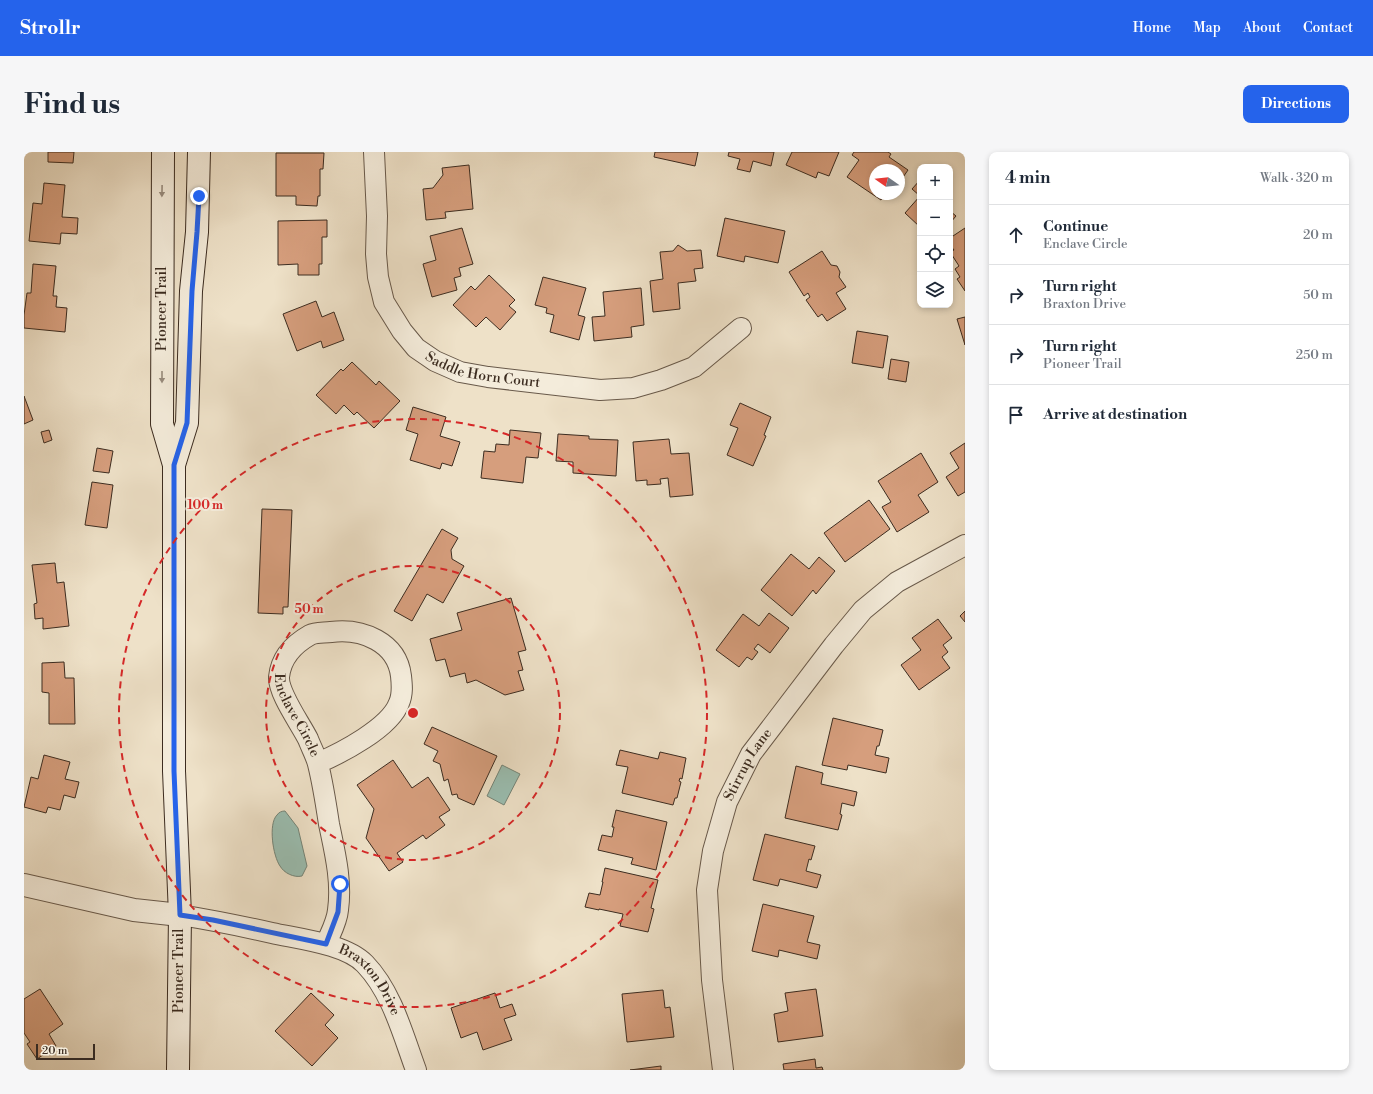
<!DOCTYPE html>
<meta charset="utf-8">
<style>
body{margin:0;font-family:"Libre Bodoni",serif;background:#f6f6f7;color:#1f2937}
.controls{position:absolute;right:12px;top:12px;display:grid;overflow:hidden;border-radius:8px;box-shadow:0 2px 6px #0003}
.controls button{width:36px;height:36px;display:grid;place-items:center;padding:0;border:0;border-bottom:1px solid #e0e1e3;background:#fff;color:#1f2937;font:20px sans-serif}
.compass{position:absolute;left:845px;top:12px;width:36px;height:36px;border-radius:50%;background:#fff;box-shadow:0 2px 6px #0003;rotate:284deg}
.scale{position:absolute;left:12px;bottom:10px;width:59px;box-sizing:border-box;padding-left:4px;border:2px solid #3c2c20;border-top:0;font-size:11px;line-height:14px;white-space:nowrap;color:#3c2c20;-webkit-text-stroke:3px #f4ecdb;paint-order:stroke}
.stop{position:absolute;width:12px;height:12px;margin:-9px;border:3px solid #2563eb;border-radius:50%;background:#fff}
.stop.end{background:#2563eb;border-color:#fff;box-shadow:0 1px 4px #0008}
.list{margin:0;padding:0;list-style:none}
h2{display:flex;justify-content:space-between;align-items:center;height:52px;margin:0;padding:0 16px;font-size:17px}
h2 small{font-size:13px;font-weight:400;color:#747a83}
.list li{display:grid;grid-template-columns:26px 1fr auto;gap:12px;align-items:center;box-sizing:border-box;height:60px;padding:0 16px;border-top:1px solid #e0e1e3}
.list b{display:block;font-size:15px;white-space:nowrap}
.list p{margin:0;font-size:13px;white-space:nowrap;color:#747a83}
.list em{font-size:13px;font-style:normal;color:#747a83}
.icon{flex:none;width:22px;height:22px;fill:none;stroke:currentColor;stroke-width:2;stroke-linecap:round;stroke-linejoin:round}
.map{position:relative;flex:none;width:941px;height:918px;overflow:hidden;border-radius:8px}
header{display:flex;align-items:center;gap:24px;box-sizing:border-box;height:56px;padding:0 20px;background:#2563eb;color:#fff}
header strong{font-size:19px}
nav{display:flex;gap:22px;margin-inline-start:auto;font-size:14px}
.intro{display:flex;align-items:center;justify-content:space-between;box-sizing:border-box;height:96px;padding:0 24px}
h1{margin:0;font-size:28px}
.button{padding:10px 18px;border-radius:8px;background:#2563eb;color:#fff;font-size:14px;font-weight:700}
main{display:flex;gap:24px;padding:0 24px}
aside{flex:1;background:#fff;border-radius:8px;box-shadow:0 2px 6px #0003}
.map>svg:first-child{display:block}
.water{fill:#9abeb1;stroke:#748477}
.building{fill:#d69e7d;stroke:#3c2c20}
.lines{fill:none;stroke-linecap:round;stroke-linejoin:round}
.minor-casing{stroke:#68594a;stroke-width:22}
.tertiary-casing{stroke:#68594a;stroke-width:24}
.secondary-casing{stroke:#3c2c20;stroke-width:24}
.minor{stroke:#f4ecdb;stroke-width:20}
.tertiary{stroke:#f4ecdb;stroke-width:22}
.secondary{stroke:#f4ecdb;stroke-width:22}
.oneway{fill:#988c7e}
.route{stroke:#2563eb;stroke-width:5}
.ring{fill:none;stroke:#d62828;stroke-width:2;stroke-dasharray:7 5}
.labels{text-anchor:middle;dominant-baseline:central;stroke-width:4;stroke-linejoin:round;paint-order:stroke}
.street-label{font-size:14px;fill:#3c2c20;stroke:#f4ecdb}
.centre{fill:#d62828;stroke:#f4ecdb;stroke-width:2}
.ring-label{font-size:12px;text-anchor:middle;font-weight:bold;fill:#d62828;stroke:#f4ecdb;stroke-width:4;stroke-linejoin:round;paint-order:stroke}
</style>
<header>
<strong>Strollr</strong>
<nav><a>Home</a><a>Map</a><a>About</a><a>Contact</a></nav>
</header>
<div class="intro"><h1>Find us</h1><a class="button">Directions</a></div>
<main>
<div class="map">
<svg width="941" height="918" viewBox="0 0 941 918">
<rect width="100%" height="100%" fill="#eee1c8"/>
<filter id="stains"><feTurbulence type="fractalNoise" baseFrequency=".005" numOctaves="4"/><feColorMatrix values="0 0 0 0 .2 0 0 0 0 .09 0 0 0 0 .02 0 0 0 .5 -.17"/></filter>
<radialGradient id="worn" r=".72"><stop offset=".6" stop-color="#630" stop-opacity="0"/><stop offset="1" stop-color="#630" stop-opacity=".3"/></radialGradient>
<g class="water">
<path d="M478,613L496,622L480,653L463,644Z"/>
<path d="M261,659L274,676L283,714L278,724C270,726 260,721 256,714C249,704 244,672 253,663C255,660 258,659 261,659Z"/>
</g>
<g class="building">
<path d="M24,0H50L49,11L24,10Z"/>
<path d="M631,0H674L671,14L630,5Z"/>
<path d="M705,0H750L747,14L729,9L726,20L713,17L716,7L704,4Z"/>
<path d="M768,0H815L805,24L794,20L792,26L762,13Z"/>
<path d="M830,0H864L867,2L865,5L884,18L875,31V18H851V42H861L857,48L823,25L835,8L828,3Z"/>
<path d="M252,1H300L299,17H296V44H294L293,54L272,53V44H252Z"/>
<path d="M445,13L449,57L421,60L422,66L402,68L399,37L409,36L419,23L418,16Z"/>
<path d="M896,28V75L881,61L896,44L888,37Z"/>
<path d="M20,31L41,33L38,65L54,66L53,82L37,81L36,92L5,89L9,51L18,52Z"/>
<path d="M926,59L932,64L926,71Z"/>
<path d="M701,66L761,79L754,111L721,104L720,110L693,104Z"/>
<path d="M303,68V85H298V112H295V123H274V112L254,113V69Z"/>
<path d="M438,76L449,112L435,116L437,124L430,126L433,138L408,145L399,112L412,108L406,84Z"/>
<path d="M941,76V139L933,127L936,125L931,117L935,114L926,100L930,98L926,93V86Z"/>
<path d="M654,93L663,99L677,98L679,116L670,117L672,129L654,131L656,157L629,160L626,129L639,127L636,100L649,99Z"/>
<path d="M798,99L807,113L813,114L816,120L815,125L822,135L812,141L822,157L803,169L798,162L794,165L782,148L786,145L784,141L780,144L765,120Z"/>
<path d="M9,112L32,114L29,144H33L32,155L43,156L41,180L0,176V163L3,141H7Z"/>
<path d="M465,123L491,148L485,154L492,160L476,178L462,165L452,175L429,153L447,134L451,138Z"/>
<path d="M519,125L562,136L554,163L561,165L555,188L526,180L530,163L522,161L523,156L511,153Z"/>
<path d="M617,136L620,173L607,175L608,185L570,189L568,165L581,164L579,140Z"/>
<path d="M292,149L298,165L310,160L320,188L299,196L297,189L273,199L259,162Z"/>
<path d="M941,165V193L933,167Z"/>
<path d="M833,179L864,184L859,216L828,211Z"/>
<path d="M867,207L885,210L882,230L864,227Z"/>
<path d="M328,210L352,233L355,229L376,249L350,276L333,260L330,263L320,253L312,262L292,243L317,217L319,219Z"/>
<path d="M0,244L9,268L0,272Z"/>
<path d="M716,251L747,265L740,283L742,284L729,314L703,303L714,276L706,273Z"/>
<path d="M389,255L422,265L416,284L436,290L428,314L418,311L416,317L386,308L394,282L382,278Z"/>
<path d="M25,278L28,288L20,291L17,280Z"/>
<path d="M486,278L517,281L514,306L502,305L499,331L457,326L460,299L471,300L472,292L485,293Z"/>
<path d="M534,282L565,284V287L594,288L592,324L549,321V310L532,309Z"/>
<path d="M645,287L647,302L665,301L669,343L646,345L644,326L636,327L637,332L623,333V328L612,329L609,290Z"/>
<path d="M941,291V340L934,344L922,325L935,316L926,301Z"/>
<path d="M73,296L89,299L85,321L69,319Z"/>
<path d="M897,301L914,330L894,343L905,360L873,380L858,355L867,350L854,329Z"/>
<path d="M68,330L89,333L83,376L61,373Z"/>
<path d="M845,348L866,377L821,410L800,381Z"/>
<path d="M238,357L268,358L264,455H259V462L234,461Z"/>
<path d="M418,377L434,386L427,398L428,407L440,414L419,451L403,442L388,469L370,459Z"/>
<path d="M767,402L785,417L795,405L811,419L792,442L789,438L768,464L737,438Z"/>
<path d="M31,411L33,431L40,430L45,474L19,477V466L11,467L10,452L13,451L8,413Z"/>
<path d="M487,446L502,498L494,500L499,518L494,519L500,538L481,543L452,528L443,531L441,521L426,525L421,507L412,509L406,487L438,478L433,461Z"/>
<path d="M941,459V470L936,464Z"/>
<path d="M745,461L765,476L746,501L734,492L730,497L734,500L728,508L723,505L715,515L692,498L719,462L735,474Z"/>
<path d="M914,467L928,486L919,493L924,500L918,505L926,516L895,538L877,513L897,498L888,486Z"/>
<path d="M40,510L41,526H50L51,572H25V541L18,540V511Z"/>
<path d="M809,566L859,578L855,594H853L851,603L865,606L862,621L824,613L823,618L798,613Z"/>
<path d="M408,575L473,604L450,653L434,646L433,642L428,643L424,627L420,629L416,612L409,609L414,599L400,592Z"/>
<path d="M596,598L634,607L636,600L662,606L658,627L656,626L655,629L657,630L653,646H651L649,653L598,641L604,615L592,613Z"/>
<path d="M20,603L46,610L41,627L55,630L51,646L40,643L36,658L24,655L22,661L0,655L7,625L14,627Z"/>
<path d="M369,608L388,636L404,625L426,658L415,665L421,673L402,687L399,683L373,701L379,710L365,719L342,686L350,657L333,633Z"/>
<path d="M772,614L799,621L797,632L833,640L830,654L818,651L816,662L818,663L814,678L761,666Z"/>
<path d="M592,658L643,670L632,718L607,712L609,706L574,698L578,683L588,685L590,675H588Z"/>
<path d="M741,682L791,694L787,708L785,707L782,719L797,723L793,736L756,727L754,734L729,728Z"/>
<path d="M581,716L634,728L627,756L630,757L624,780L596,774L599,762L575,757V758L561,755L565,741L576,743L579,730H578Z"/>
<path d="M739,752L790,764L783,790L796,793L793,807L755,798L754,805L728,799Z"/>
<path d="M16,837L39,872L25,882L32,894L13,907L3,892L6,890L0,881V847Z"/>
<path d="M792,837L799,884L754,890L750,862L764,859L761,841Z"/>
<path d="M639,838L641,856L646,855L650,885L603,890L598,842Z"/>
<path d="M287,841L310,863L301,873L314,886L288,914L251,879Z"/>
<path d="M471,841L476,856L488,852L492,863L480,867L488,888L459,898L453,880L437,886L427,856Z"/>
<path d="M791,907L792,916L798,915L799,918H760L759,912Z"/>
<path d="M637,914V918H606Z"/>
</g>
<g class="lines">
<g class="minor-casing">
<g id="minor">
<path id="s1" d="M350,0L353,64L352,102L354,125L360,150L378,179L392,196L411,209L436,220L464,225L576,238L609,236L637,228L670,215L717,176"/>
<path id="s2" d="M294,611C317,601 366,576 375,551C379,542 378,533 377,524C373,490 338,476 307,480C300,481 292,480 286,483C270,492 257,505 255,525C254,541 276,571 284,587C287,595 292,604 294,612C299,632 302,652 305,672C311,701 318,729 314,758C313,770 306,782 302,792"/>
<path id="s3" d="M156,763C187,768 217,774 248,781C275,787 322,792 341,812C368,840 379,883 392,918"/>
<path id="s4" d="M699,918L688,828L683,738L689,699L703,650L727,602L810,493L839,458L873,430L941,393"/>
</g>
</g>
<g class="tertiary-casing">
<path id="tertiary" d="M0,733L110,758L156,763"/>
</g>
<g class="secondary-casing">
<g id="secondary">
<path d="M139,0L138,272L150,313V619L156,763L154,918"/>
<path d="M150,313L163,271L167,139L173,80L175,0"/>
</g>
</g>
<use href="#minor" class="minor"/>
<use href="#tertiary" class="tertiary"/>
<use href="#secondary" class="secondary"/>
</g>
<defs><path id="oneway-solid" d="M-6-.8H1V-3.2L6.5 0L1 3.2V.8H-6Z"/></defs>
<g class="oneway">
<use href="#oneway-solid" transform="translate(138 39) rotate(91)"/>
<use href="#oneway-solid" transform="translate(138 225) rotate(90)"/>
</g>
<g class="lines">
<path class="route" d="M175,44L173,80L168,139L163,271L150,313V619L156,763L189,768L302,792L314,760L316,732"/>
</g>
<g class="ring">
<circle cx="389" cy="561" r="147"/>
<circle cx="389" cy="561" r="294"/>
</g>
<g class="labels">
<g class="street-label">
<text transform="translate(138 157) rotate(-90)">Pioneer Trail</text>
<text stroke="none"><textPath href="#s1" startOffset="279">Saddle Horn Court</textPath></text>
<text stroke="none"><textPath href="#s2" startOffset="340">Enclave Circle</textPath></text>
<text stroke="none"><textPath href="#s4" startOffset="314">Stirrup Lane</textPath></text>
<text transform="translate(155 819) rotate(-90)">Pioneer Trail</text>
<text stroke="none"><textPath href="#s3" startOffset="208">Braxton Drive</textPath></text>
</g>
</g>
<circle cx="389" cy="561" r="6" class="centre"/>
<g class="ring-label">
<text x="181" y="357">100 m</text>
<text x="285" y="461">50 m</text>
</g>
<rect width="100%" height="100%" filter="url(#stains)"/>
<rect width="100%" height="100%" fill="url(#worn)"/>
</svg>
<div class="controls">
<button>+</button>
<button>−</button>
<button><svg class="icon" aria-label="locate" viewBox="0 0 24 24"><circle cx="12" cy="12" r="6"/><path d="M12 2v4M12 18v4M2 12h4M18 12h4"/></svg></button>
<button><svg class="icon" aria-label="layers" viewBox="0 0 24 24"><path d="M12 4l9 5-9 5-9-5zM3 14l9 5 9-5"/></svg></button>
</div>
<svg class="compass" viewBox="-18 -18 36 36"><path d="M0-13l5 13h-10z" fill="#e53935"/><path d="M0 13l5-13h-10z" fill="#747a83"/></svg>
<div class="scale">20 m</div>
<div class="stop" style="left:316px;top:732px"></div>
<div class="stop end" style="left:175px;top:44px"></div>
</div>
<aside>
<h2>4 min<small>Walk · 320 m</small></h2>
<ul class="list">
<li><svg class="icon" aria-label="ahead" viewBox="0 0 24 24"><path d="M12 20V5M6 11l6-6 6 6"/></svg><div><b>Continue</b><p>Enclave Circle</p></div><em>20 m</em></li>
<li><svg class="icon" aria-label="right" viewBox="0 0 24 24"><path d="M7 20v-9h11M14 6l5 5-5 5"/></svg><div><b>Turn right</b><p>Braxton Drive</p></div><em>50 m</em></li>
<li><svg class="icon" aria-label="right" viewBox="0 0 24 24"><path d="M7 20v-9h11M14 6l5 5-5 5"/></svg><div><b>Turn right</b><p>Pioneer Trail</p></div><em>250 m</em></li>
<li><svg class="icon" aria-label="arrive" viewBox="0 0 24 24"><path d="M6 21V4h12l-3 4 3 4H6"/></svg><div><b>Arrive at destination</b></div></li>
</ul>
</aside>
</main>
